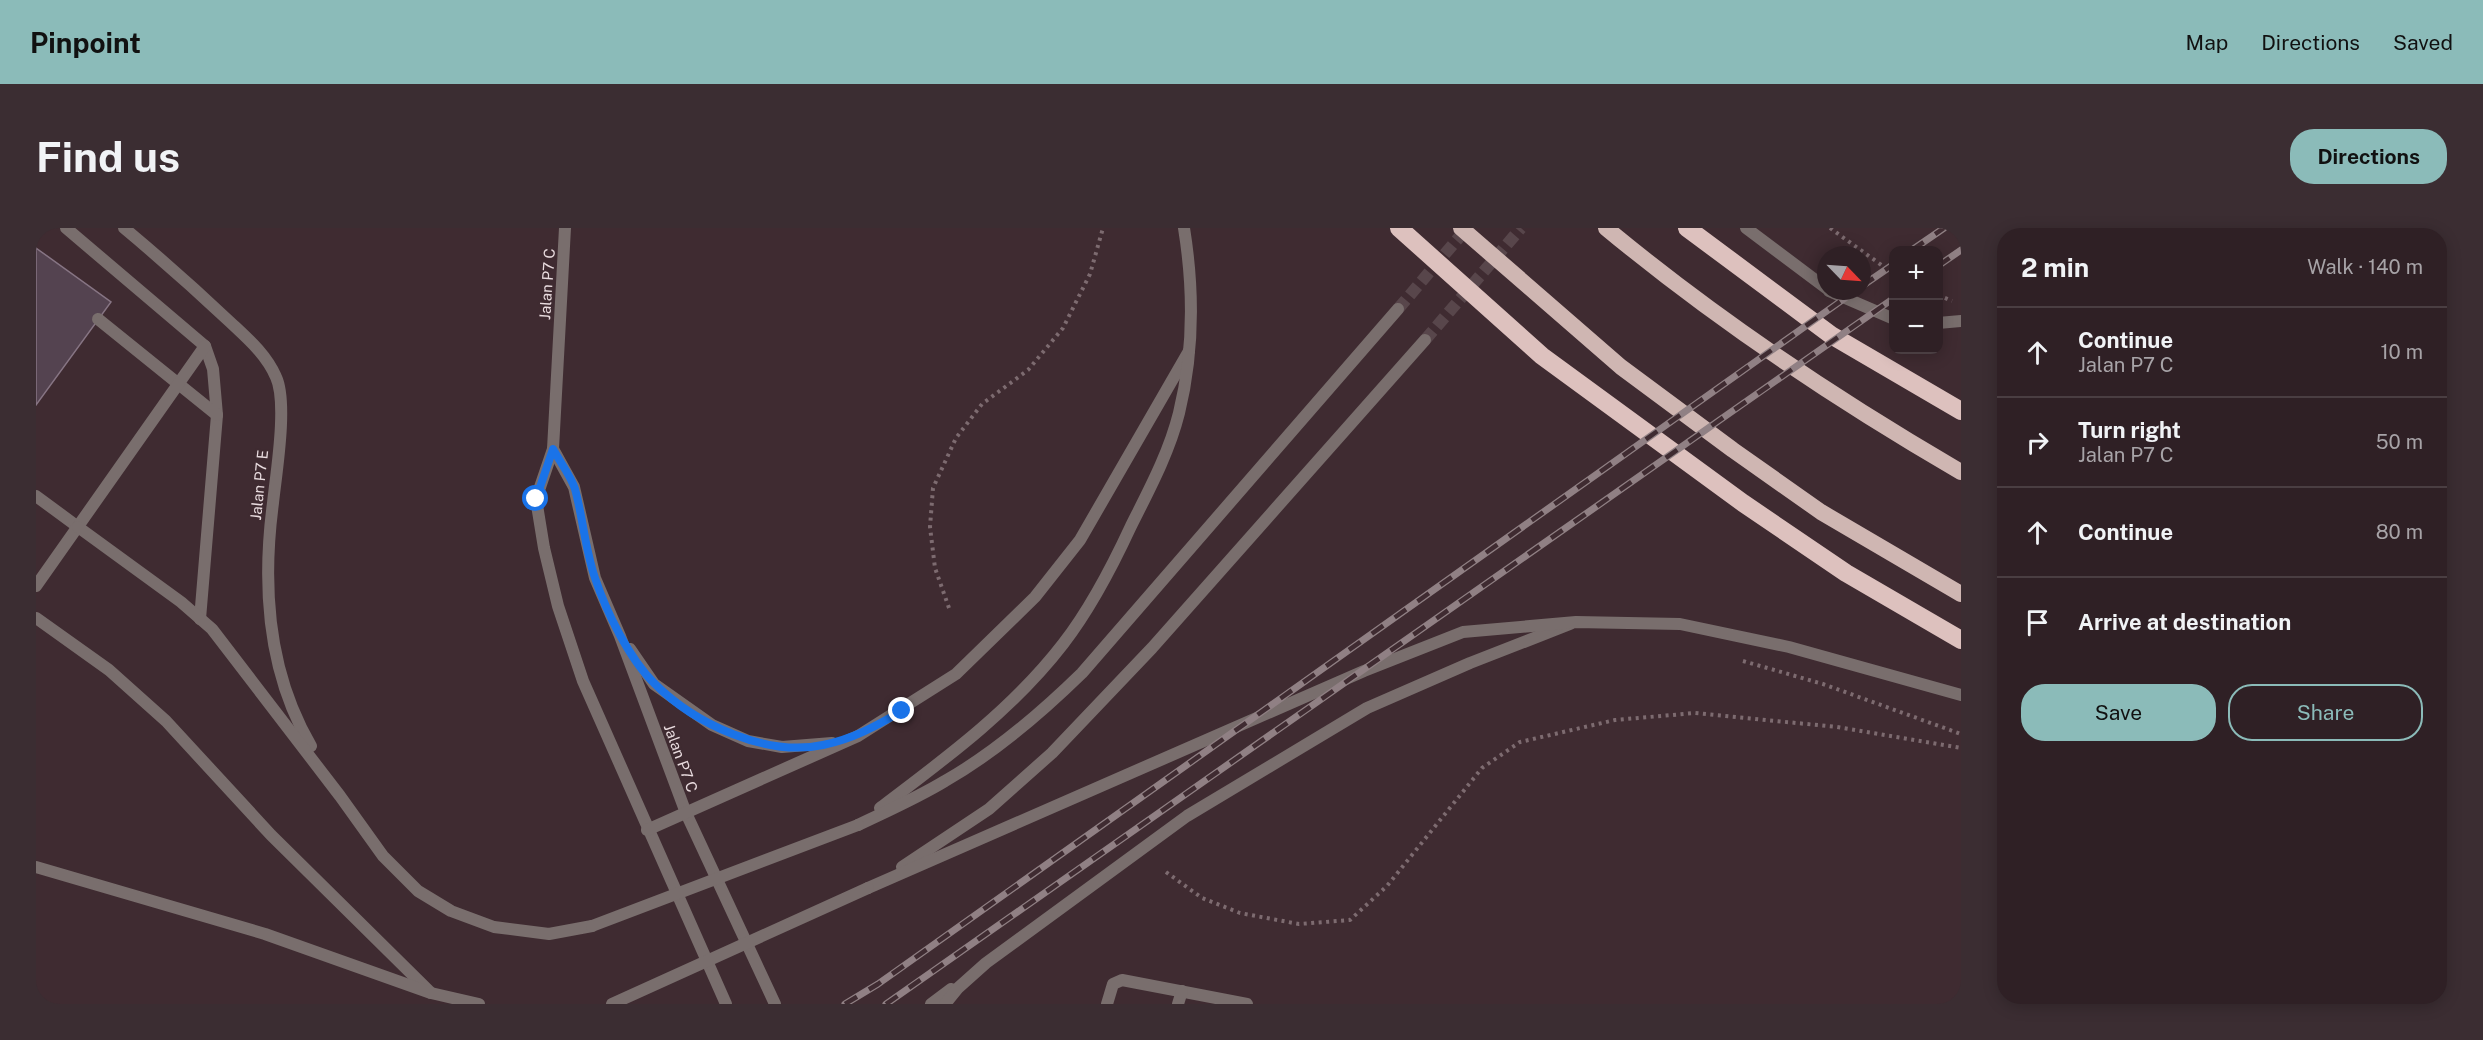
<!DOCTYPE html>
<meta charset="utf-8">
<style>
body{margin:0;font-family:"Public Sans",sans-serif;background:#3b2d32;color:#f1f3f6}
.controls{position:absolute;right:18px;top:18px;display:grid;overflow:hidden;border-radius:12px;box-shadow:0 3px 15px #0003}
.controls button{width:54px;height:54px;display:grid;place-items:center;padding:0;border:0;border-bottom:2px solid #4a3e42;background:#2f2025;color:#f1f3f6;font:30px sans-serif}
.compass{position:absolute;left:1781px;top:18px;width:54px;height:54px;border-radius:50%;background:#2f2025;box-shadow:0 3px 15px #0003;rotate:115deg}
.stop{position:absolute;width:18px;height:18px;margin:-14px;border:4px solid #1a73e8;border-radius:50%;background:#fff}
.stop.end{background:#1a73e8;border-color:#fff;box-shadow:0 2px 6px #0008}
.list{margin:0;padding:0;list-style:none}
h2{display:flex;justify-content:space-between;align-items:center;height:78px;margin:0;padding:0 24px;font-size:26px}
h2 small{font-size:20px;font-weight:400;color:#a7a3a7}
.list li{display:grid;grid-template-columns:39px 1fr auto;gap:18px;align-items:center;box-sizing:border-box;height:90px;padding:0 24px;border-top:2px solid #4a3e42}
.list b{display:block;font-size:22px;white-space:nowrap}
.list p{margin:0;font-size:20px;white-space:nowrap;color:#a7a3a7}
.list em{font-size:20px;font-style:normal;color:#a7a3a7}
.actions{display:flex;gap:12px;padding:18px 24px}
.actions a{flex:1;padding:14px 0;border:2px solid #8bbbb9;border-radius:24px;text-align:center;font-size:21px;color:#8bbbb9}
.actions .main{background:#8bbbb9;color:#111}
.icon{flex:none;width:33px;height:33px;fill:none;stroke:currentColor;stroke-width:2;stroke-linecap:round;stroke-linejoin:round}
.map{position:relative;flex:none;width:1925px;height:776px;overflow:hidden;border-radius:24px}
header{display:flex;align-items:center;gap:36px;box-sizing:border-box;height:84px;padding:0 30px;background:#8bbbb9;color:#111}
header strong{font-size:28px}
nav{display:flex;gap:33px;margin-inline-start:auto;font-size:21px}
.intro{display:flex;align-items:center;justify-content:space-between;box-sizing:border-box;height:144px;padding:0 36px}
h1{margin:0;font-size:42px}
.button{padding:15px 27px;border-radius:24px;background:#8bbbb9;color:#111;font-size:21px;font-weight:700}
main{display:flex;gap:36px;padding:0 36px}
aside{flex:1;background:#2f2025;border-radius:24px;box-shadow:0 3px 15px #0003}
.map>svg:first-child{display:block}
.building{fill:#544350;stroke:#877584;stroke-width:1.5}
.lines{fill:none;stroke-linecap:round;stroke-linejoin:round}
.tertiary-tunnel{stroke:#58464b;stroke-width:12;stroke-dasharray:12 6;stroke-linecap:butt}
.path{stroke:#7d6b70;stroke-width:4;stroke-dasharray:3 4.5;stroke-linecap:butt}
.service{stroke:#796e6d;stroke-width:12}
.minor{stroke:#796e6d;stroke-width:12}
.tertiary{stroke:#796e6d;stroke-width:12}
.trunk{stroke:#cfb6b2;stroke-width:16}
.motorway{stroke:#ddc1be;stroke-width:18}
.rail-casing{stroke:#908084;stroke-width:7}
.rail{stroke:#3f2b31;stroke-width:4.5;stroke-dasharray:14;stroke-linecap:butt}
.tertiary-bridge{stroke:#796e6d;stroke-width:12}
.route{stroke:#1a73e8;stroke-width:8}
.labels{text-anchor:middle;dominant-baseline:central;stroke-width:4.5;stroke-linejoin:round;paint-order:stroke}
.street-label{font-size:15px;fill:#e9dcdf;stroke:#3f2b31}
</style>
<header>
<strong>Pinpoint</strong>
<nav><a>Map</a><a>Directions</a><a>Saved</a></nav>
</header>
<div class="intro"><h1>Find us</h1><a class="button">Directions</a></div>
<main>
<div class="map">
<svg width="1925" height="776" viewBox="0 0 1925 776">
<rect width="100%" height="100%" fill="#3f2b31"/>
<path class="building" d="M0,20L75,74L0,177Z"/>
<g class="lines">
<g class="tertiary-tunnel">
<path d="M1362,81L1431,0"/>
<path d="M1389,112L1485,0"/>
</g>
<g class="path">
<path d="M1794,0L1858,46"/>
<path d="M1902,67L1916,73"/>
<path d="M913,380L899,340L894,299L897,260L920,210L946,176L992,142L1027,100L1054,46L1067,0"/>
<path d="M1707,433L1787,456L1925,506"/>
<path d="M1130,644L1166,670L1204,685L1263,696L1314,692L1351,658L1446,540L1484,514L1579,492L1659,485L1801,499L1925,520"/>
</g>
<g class="service">
<path d="M30,0L169,118L177,141L181,187L164,391"/>
<path d="M62,91L181,187"/>
<path d="M0,268L42,299"/>
<path d="M0,358L169,118"/>
<path d="M1071,776L1077,756L1086,752L1211,776"/>
<path d="M1142,776L1146,763"/>
</g>
<g class="minor">
<path d="M529,0L517,221L500,271L508,320L522,378L547,453L690,776"/>
<path d="M517,221L538,259L559,350L584,408L650,585L739,776"/>
<path d="M594,421L618,456L676,497L712,513L746,519L796,515"/>
<path d="M611,602L822,508L920,446L999,369L1044,312L1153,123"/>
<path d="M895,776L915,761"/>
<path d="M909,776L922,760L950,735L1151,588L1331,480L1434,435L1534,396"/>
</g>
<g class="tertiary">
<path d="M88,0C124,30 159,61 194,94C211,110 230,126 240,149C252,175 240,246 237,275C226,358 232,445 275,518"/>
<path d="M1710,0L1790,60"/>
<path d="M1793,63L1858,91"/>
<path d="M1902,95L1925,93"/>
<path d="M42,299L145,374L176,401L304,568L347,628L382,663L415,683L458,699L513,706L556,698"/>
<path d="M0,390L73,442L130,493L235,607L395,765"/>
<path d="M844,580C909,531 977,481 1027,416C1055,380 1076,339 1095,298C1113,262 1133,225 1143,185C1158,124 1158,62 1148,0"/>
<path d="M822,597C851,583 881,570 909,553C960,524 1004,486 1046,445L1362,81"/>
<path d="M0,639L229,706L395,765L443,776"/>
<path d="M866,639L953,581L1016,525L1116,420L1389,112"/>
<path d="M832,660L1328,443L1427,404L1540,394L1644,396L1753,419L1925,467"/>
</g>
<g class="trunk">
<path d="M1425,0L1585,139L1697,222L1785,284L1925,366"/>
<path d="M1570,0C1681,92 1801,172 1925,244"/>
</g>
<g class="motorway">
<path d="M1363,0L1506,128L1707,275L1810,345L1925,412"/>
<path d="M1651,0L1795,107L1925,183"/>
</g>
<g class="rail-casing">
<g id="rail">
<path d="M1876,22L1908,0"/>
<path d="M1902,38L1925,22"/>
<path d="M1826,58L1858,36"/>
<path d="M809,776L842,756L1819,63"/>
<path d="M850,776L1858,70"/>
</g>
</g>
<use href="#rail" class="rail"/>
<g class="tertiary-bridge">
<path d="M556,698L822,597"/>
<path d="M576,776L832,660"/>
</g>
</g>
<g class="lines">
<path class="route" d="M500,271L517,221C524,234 535,248 539,261C547,290 549,321 559,350C570,383 593,431 619,456C659,496 730,529 787,517C817,511 840,498 866,483"/>
</g>
<g class="labels">
<g class="street-label">
<text transform="translate(511 56) rotate(-86)">Jalan P7 C</text>
<text transform="translate(223 257) rotate(-84)">Jalan P7 E</text>
<text transform="translate(645 530) rotate(70)">Jalan P7 C</text>
</g>
</g>
</svg>
<div class="controls">
<button>+</button>
<button>−</button>
</div>
<svg class="compass" viewBox="-18 -18 36 36"><path d="M0-13l5 13h-10z" fill="#e53935"/><path d="M0 13l5-13h-10z" fill="#a7a3a7"/></svg>
<div class="stop" style="left:500px;top:271px"></div>
<div class="stop end" style="left:866px;top:483px"></div>
</div>
<aside>
<h2>2 min<small>Walk · 140 m</small></h2>
<ul class="list">
<li><svg class="icon" aria-label="ahead" viewBox="0 0 24 24"><path d="M12 20V5M6 11l6-6 6 6"/></svg><div><b>Continue</b><p>Jalan P7 C</p></div><em>10 m</em></li>
<li><svg class="icon" aria-label="right" viewBox="0 0 24 24"><path d="M7 20v-9h11M14 6l5 5-5 5"/></svg><div><b>Turn right</b><p>Jalan P7 C</p></div><em>50 m</em></li>
<li><svg class="icon" aria-label="ahead" viewBox="0 0 24 24"><path d="M12 20V5M6 11l6-6 6 6"/></svg><div><b>Continue</b></div><em>80 m</em></li>
<li><svg class="icon" aria-label="arrive" viewBox="0 0 24 24"><path d="M6 21V4h12l-3 4 3 4H6"/></svg><div><b>Arrive at destination</b></div></li>
</ul>
<div class="actions"><a class="main">Save</a><a>Share</a></div>
</aside>
</main>
